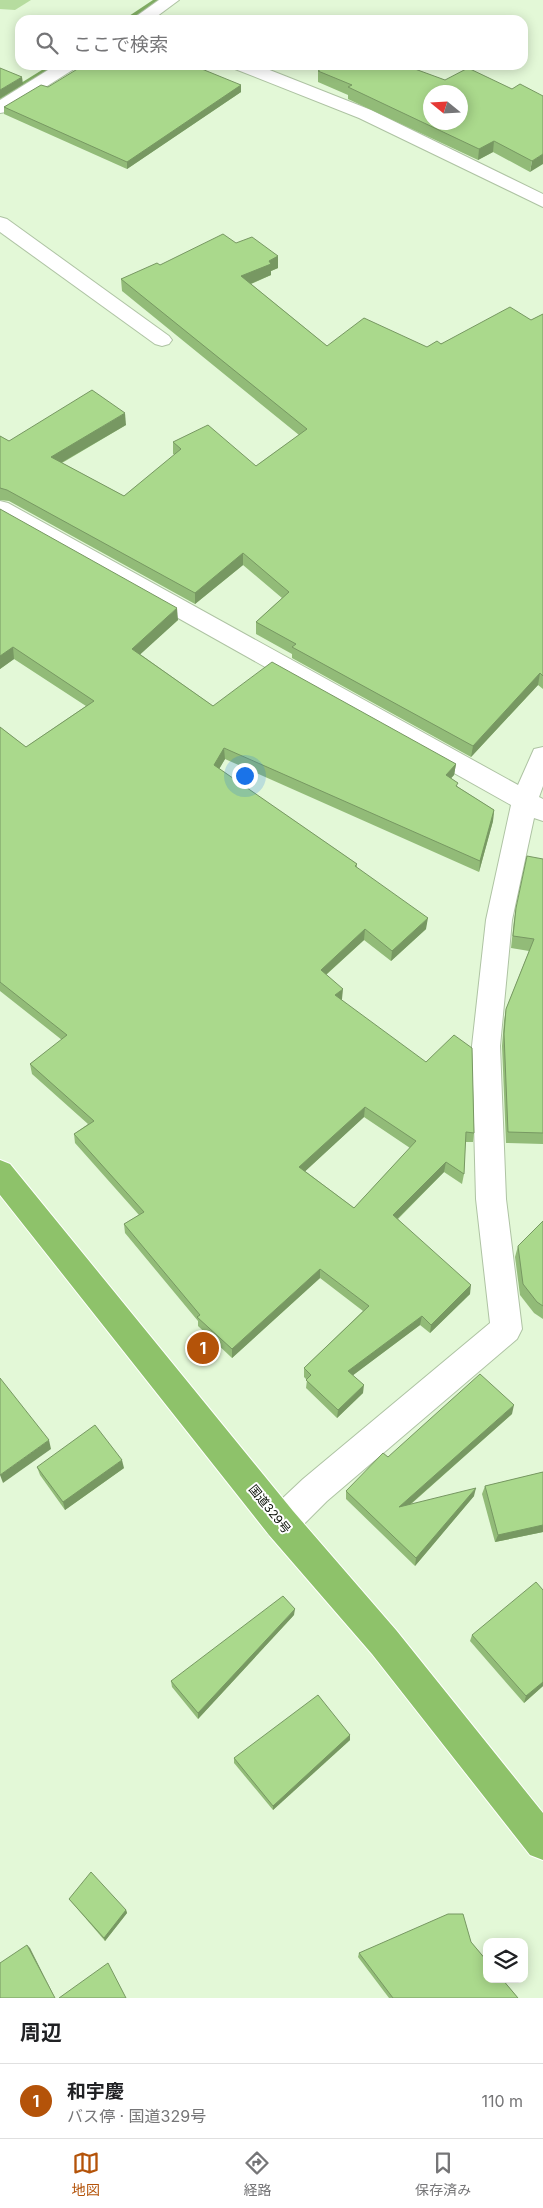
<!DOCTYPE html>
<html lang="ja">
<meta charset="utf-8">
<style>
body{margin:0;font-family:Inter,"Noto Sans JP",sans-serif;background:#f2f2f2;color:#202124}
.controls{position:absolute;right:15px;bottom:15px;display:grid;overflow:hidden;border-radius:10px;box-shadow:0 2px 12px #0003}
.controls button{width:45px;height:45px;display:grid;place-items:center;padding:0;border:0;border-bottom:1px solid #e0e0e0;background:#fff;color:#202124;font:25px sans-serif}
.compass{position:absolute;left:423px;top:85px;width:45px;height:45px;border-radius:50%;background:#fff;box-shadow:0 2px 12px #0003;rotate:288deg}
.you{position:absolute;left:244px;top:775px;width:18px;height:18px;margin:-12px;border:4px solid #fff;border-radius:50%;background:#1a73e8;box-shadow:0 0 0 8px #1a73e833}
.badge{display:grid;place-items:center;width:32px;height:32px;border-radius:50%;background:#b45309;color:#fff;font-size:16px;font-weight:700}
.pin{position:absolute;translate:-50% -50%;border:2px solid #fff;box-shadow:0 1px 5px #0006}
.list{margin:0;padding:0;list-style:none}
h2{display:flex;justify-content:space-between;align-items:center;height:65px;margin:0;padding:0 20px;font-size:21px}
h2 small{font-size:16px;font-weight:400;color:#757577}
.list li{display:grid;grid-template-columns:32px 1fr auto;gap:15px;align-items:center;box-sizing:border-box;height:75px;padding:0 20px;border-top:1px solid #e0e0e0}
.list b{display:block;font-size:19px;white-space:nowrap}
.list p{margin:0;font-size:16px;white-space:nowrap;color:#757577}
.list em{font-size:16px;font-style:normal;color:#757577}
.icon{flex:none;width:28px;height:28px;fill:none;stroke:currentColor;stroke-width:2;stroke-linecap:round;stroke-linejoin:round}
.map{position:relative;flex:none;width:543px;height:1998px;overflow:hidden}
.search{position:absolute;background:#fff;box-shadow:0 2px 12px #0003;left:15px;right:15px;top:15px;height:55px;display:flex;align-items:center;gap:12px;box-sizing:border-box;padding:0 18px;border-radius:15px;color:#757577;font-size:19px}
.sheet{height:140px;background:#fff}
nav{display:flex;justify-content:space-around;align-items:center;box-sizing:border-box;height:70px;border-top:1px solid #e0e0e0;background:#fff;font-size:14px;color:#757577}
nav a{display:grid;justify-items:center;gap:2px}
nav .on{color:#b45309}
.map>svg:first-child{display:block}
.green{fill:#b6dc9f}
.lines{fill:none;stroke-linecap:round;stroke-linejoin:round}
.stream{fill:#7fac62;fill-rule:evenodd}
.minor-casing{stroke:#aec3a3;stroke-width:2}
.trunk-casing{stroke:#fff;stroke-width:2}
.minor{fill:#fff;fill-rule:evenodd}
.trunk{fill:#8ec26a;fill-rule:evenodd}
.wall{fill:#92bb78;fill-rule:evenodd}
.shaded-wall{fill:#779862}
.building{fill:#aad98c;stroke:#779862;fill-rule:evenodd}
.labels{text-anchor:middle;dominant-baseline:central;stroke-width:4;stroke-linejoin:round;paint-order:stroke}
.street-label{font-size:12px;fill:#0a1107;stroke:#fff}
</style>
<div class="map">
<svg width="543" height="1998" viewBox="0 0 543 1998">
<rect width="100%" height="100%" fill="#e3f8d7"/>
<path class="green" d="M0,0H31L15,10L0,9Z"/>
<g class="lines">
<g class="stream">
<path d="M153,0H162L132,20H123Z"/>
<path d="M50,65H60L0,102V96Z"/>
</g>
<g class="minor-casing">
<g id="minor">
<path d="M159,0H179L152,20H131Z"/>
<path d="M56,65H77L74,69L6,112L0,113V100Z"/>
<path d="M232,65H257L371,110L543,194V207L359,118L235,69Z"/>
<path d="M0,217L7,219L169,336L172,340L169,344L162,346L155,344L0,232Z"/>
<path d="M0,501L8,503L518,785L534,749L543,747V786L539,797L543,799V821L534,818L512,920L500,1046L506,1199L522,1329L517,1339L327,1501L293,1535L281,1539L269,1535L264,1523L269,1511L303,1479L490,1323L476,1199L472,1046L486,920L511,805L0,518Z"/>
</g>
</g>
<g class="trunk-casing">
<path id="trunk" d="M0,1160L10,1164L293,1511L396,1630L543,1813V1860L530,1855L372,1654L269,1535L0,1195Z"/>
</g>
<use href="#minor" class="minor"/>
<use href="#trunk" class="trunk"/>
</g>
<g class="wall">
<path d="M318,71L445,80L512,89L543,96L530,172L493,152L478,160L348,99V95L318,82Z"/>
<path d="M241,85V92L127,169L4,114V107L48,87Z"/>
<path d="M236,243L278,256V268L271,271V275L251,284L327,346L427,347L531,320L543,314V689L538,685L471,757L292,658V654L256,634V622L282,598L243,565L195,604L9,501L0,500V436L9,441L126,425L62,463L124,496L175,455L173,454V442L256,466L299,435L122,291L121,279L160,265Z"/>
<path d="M0,509L178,620L140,654L213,706L456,764L454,775L451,778L458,787L494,810L493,821L479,872L225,759L219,769L357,864V868L426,929L391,961L364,940L326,975L342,999V1000L474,1133L473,1142H465L464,1174L462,1184L444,1172L398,1219L470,1294L430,1333L420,1325L353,1375L363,1393L337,1418L306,1388L307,1380L304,1377V1368L363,1311L320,1278L232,1358L198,1326V1321L125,1233L124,1224L139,1215L75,1143L74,1134L88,1124L32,1074L30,1064L62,1040L0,991V727L26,747L86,706L14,659L0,669ZM364,1117L410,1148L354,1208L305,1171Z"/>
<path d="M543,859V1144L506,1143L502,1046L504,1021L506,1009L529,951L511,948L514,920L516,908Z"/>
<path d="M543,1221V1319L534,1313L520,1295L515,1257L518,1246Z"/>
<path d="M512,1414L410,1505L474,1496L415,1566L346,1499V1491L388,1457Z"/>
<path d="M37,1467L124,1468L65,1510L40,1475Z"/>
<path d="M543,1472V1532L495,1542L482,1494L485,1486Z"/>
<path d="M543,1590V1686L524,1703L470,1641L472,1635Z"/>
<path d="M294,1615L198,1719L172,1687L171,1681Z"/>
<path d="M350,1735V1740L273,1810L234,1763V1758Z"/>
<path d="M69,1899L126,1910L127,1913L105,1941Z"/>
<path d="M471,1942L518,1998H389L358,1957L359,1953Z"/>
</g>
<g class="shaded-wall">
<path d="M22,77L23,84L0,98V90Z"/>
<path d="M241,85V92L127,169V162Z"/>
<path d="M494,141L493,152L478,160L479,149Z"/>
<path d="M543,154V164L530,172L532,161Z"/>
<path d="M278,256V268L271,271V275L241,288V276Z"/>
<path d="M125,413L126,425L52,468L51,457Z"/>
<path d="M243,553V565L195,604V593Z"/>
<path d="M177,608L178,620L133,661L132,649Z"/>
<path d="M13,647L14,659L0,669V656Z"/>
<path d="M540,673L538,685L471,757L473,746Z"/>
<path d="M224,748L225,759L215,776L214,765Z"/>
<path d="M456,764L454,775L444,786L446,775Z"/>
<path d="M494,810L493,821L479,872L480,861Z"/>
<path d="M428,918L426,929L391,961L392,951Z"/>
<path d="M365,929L364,940L320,980L321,970Z"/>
<path d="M343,989L342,999L335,1006V995Z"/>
<path d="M365,1107L364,1117L299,1177V1167Z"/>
<path d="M446,1162L444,1172L392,1224L393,1215Z"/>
<path d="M320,1269V1278L232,1358V1349Z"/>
<path d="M471,1285L470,1294L430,1333L431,1325Z"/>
<path d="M422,1316L420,1325L348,1379V1371Z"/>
<path d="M364,1385L363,1393L337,1418L338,1410Z"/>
<path d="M514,1405L512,1414L398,1515L399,1507Z"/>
<path d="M49,1440L51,1449L3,1483L0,1475Z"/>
<path d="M122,1460L124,1468L65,1510L63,1502Z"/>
<path d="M476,1488L474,1496L415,1566L416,1558Z"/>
<path d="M543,1525V1532L495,1542L498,1535Z"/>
<path d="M295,1609L294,1615L198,1719V1713Z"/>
<path d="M543,1682V1686L524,1703L526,1696Z"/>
<path d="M350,1735V1740L273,1810V1806Z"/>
<path d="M126,1910L127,1913L105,1941L104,1938Z"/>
<path d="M27,1945L30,1948L55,1998Z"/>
</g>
<g class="building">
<path d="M84,65H192L241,85L127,162L4,107L41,85L48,87Z"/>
<path d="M327,65H404L445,80L468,68L512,89L520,84L543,96V154L532,161L494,141L479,149L348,87L352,85L318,71ZM430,92H460V122H430Z"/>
<path d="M0,68L22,77L0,90Z"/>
<path d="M223,234L236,243L252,237L278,256L269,261L271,264L241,276L327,346L364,318L427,347L437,341L441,344L510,307L531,320L543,314V676L540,673L473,746L292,647L296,644L256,622L289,592L243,553L195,593L7,490L0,488V436L9,441L92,390L125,413L51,457L124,496L181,449L173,442L208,425L256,466L307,429L121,279L157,263L160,265Z"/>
<path d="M0,509L177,608L132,649L213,706L272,662L456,764L446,775L458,783L456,786L494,810L480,861L224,748L214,765L357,864L355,866L428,918L392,951L365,929L321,970L343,989L335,995L426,1062L454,1035L472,1048L474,1133L466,1132L464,1174L446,1162L393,1215L471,1285L431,1325L422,1316L348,1371L364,1385L338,1410L306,1380L311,1375L304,1368L369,1306L320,1269L232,1349L197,1317L200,1315L124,1224L144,1212L74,1134L94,1121L30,1064L67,1035L0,982V727L26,747L94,701L13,647L0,656ZM365,1107L416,1141L354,1208L299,1167Z"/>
<path d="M527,856L543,859V1133L508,1132L504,1034L506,1009L534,939L513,936L516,908Z"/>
<path d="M543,1221V1306L537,1302L523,1284L518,1246Z"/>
<path d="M480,1374L514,1405L399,1507L476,1488L416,1558L346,1491L383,1453L388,1457Z"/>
<path d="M0,1378L49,1440L0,1475Z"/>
<path d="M95,1425L122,1460L63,1502L37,1467Z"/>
<path d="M543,1472V1525L498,1535L485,1486Z"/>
<path d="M536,1582L543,1590V1682L526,1696L472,1635Z"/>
<path d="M283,1596L295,1609L198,1713L171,1681Z"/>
<path d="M318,1695L350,1735L273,1806L234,1758Z"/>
<path d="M91,1872L126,1910L104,1938L69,1899Z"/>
<path d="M448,1914H463L471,1942L487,1961V1979H502L518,1998H393L359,1953Z"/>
<path d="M27,1945L55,1998H0V1963Z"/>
<path d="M108,1963L126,1998H59Z"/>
</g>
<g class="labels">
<g class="street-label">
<text transform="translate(270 1509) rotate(51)">国道329号</text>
</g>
</g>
</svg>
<div class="controls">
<button><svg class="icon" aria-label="layers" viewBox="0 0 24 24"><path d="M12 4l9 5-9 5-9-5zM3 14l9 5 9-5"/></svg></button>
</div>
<svg class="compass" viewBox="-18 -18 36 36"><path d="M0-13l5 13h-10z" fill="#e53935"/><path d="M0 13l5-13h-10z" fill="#757577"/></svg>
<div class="you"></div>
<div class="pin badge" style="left:203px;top:1348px">1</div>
<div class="search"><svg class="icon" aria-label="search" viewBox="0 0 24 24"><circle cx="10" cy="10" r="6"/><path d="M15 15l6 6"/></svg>ここで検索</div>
</div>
<section class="sheet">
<h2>周辺<small></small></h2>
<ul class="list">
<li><span class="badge">1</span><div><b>和宇慶</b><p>バス停 · 国道329号</p></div><em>110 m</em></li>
</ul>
</section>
<nav>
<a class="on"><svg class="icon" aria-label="map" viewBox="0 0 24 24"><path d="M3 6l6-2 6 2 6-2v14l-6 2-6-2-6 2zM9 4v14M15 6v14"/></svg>地図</a>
<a><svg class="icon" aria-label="directions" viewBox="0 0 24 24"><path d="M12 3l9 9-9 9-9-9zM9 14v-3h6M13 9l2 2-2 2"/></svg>経路</a>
<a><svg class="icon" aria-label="saved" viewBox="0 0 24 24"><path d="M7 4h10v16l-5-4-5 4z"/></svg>保存済み</a>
</nav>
